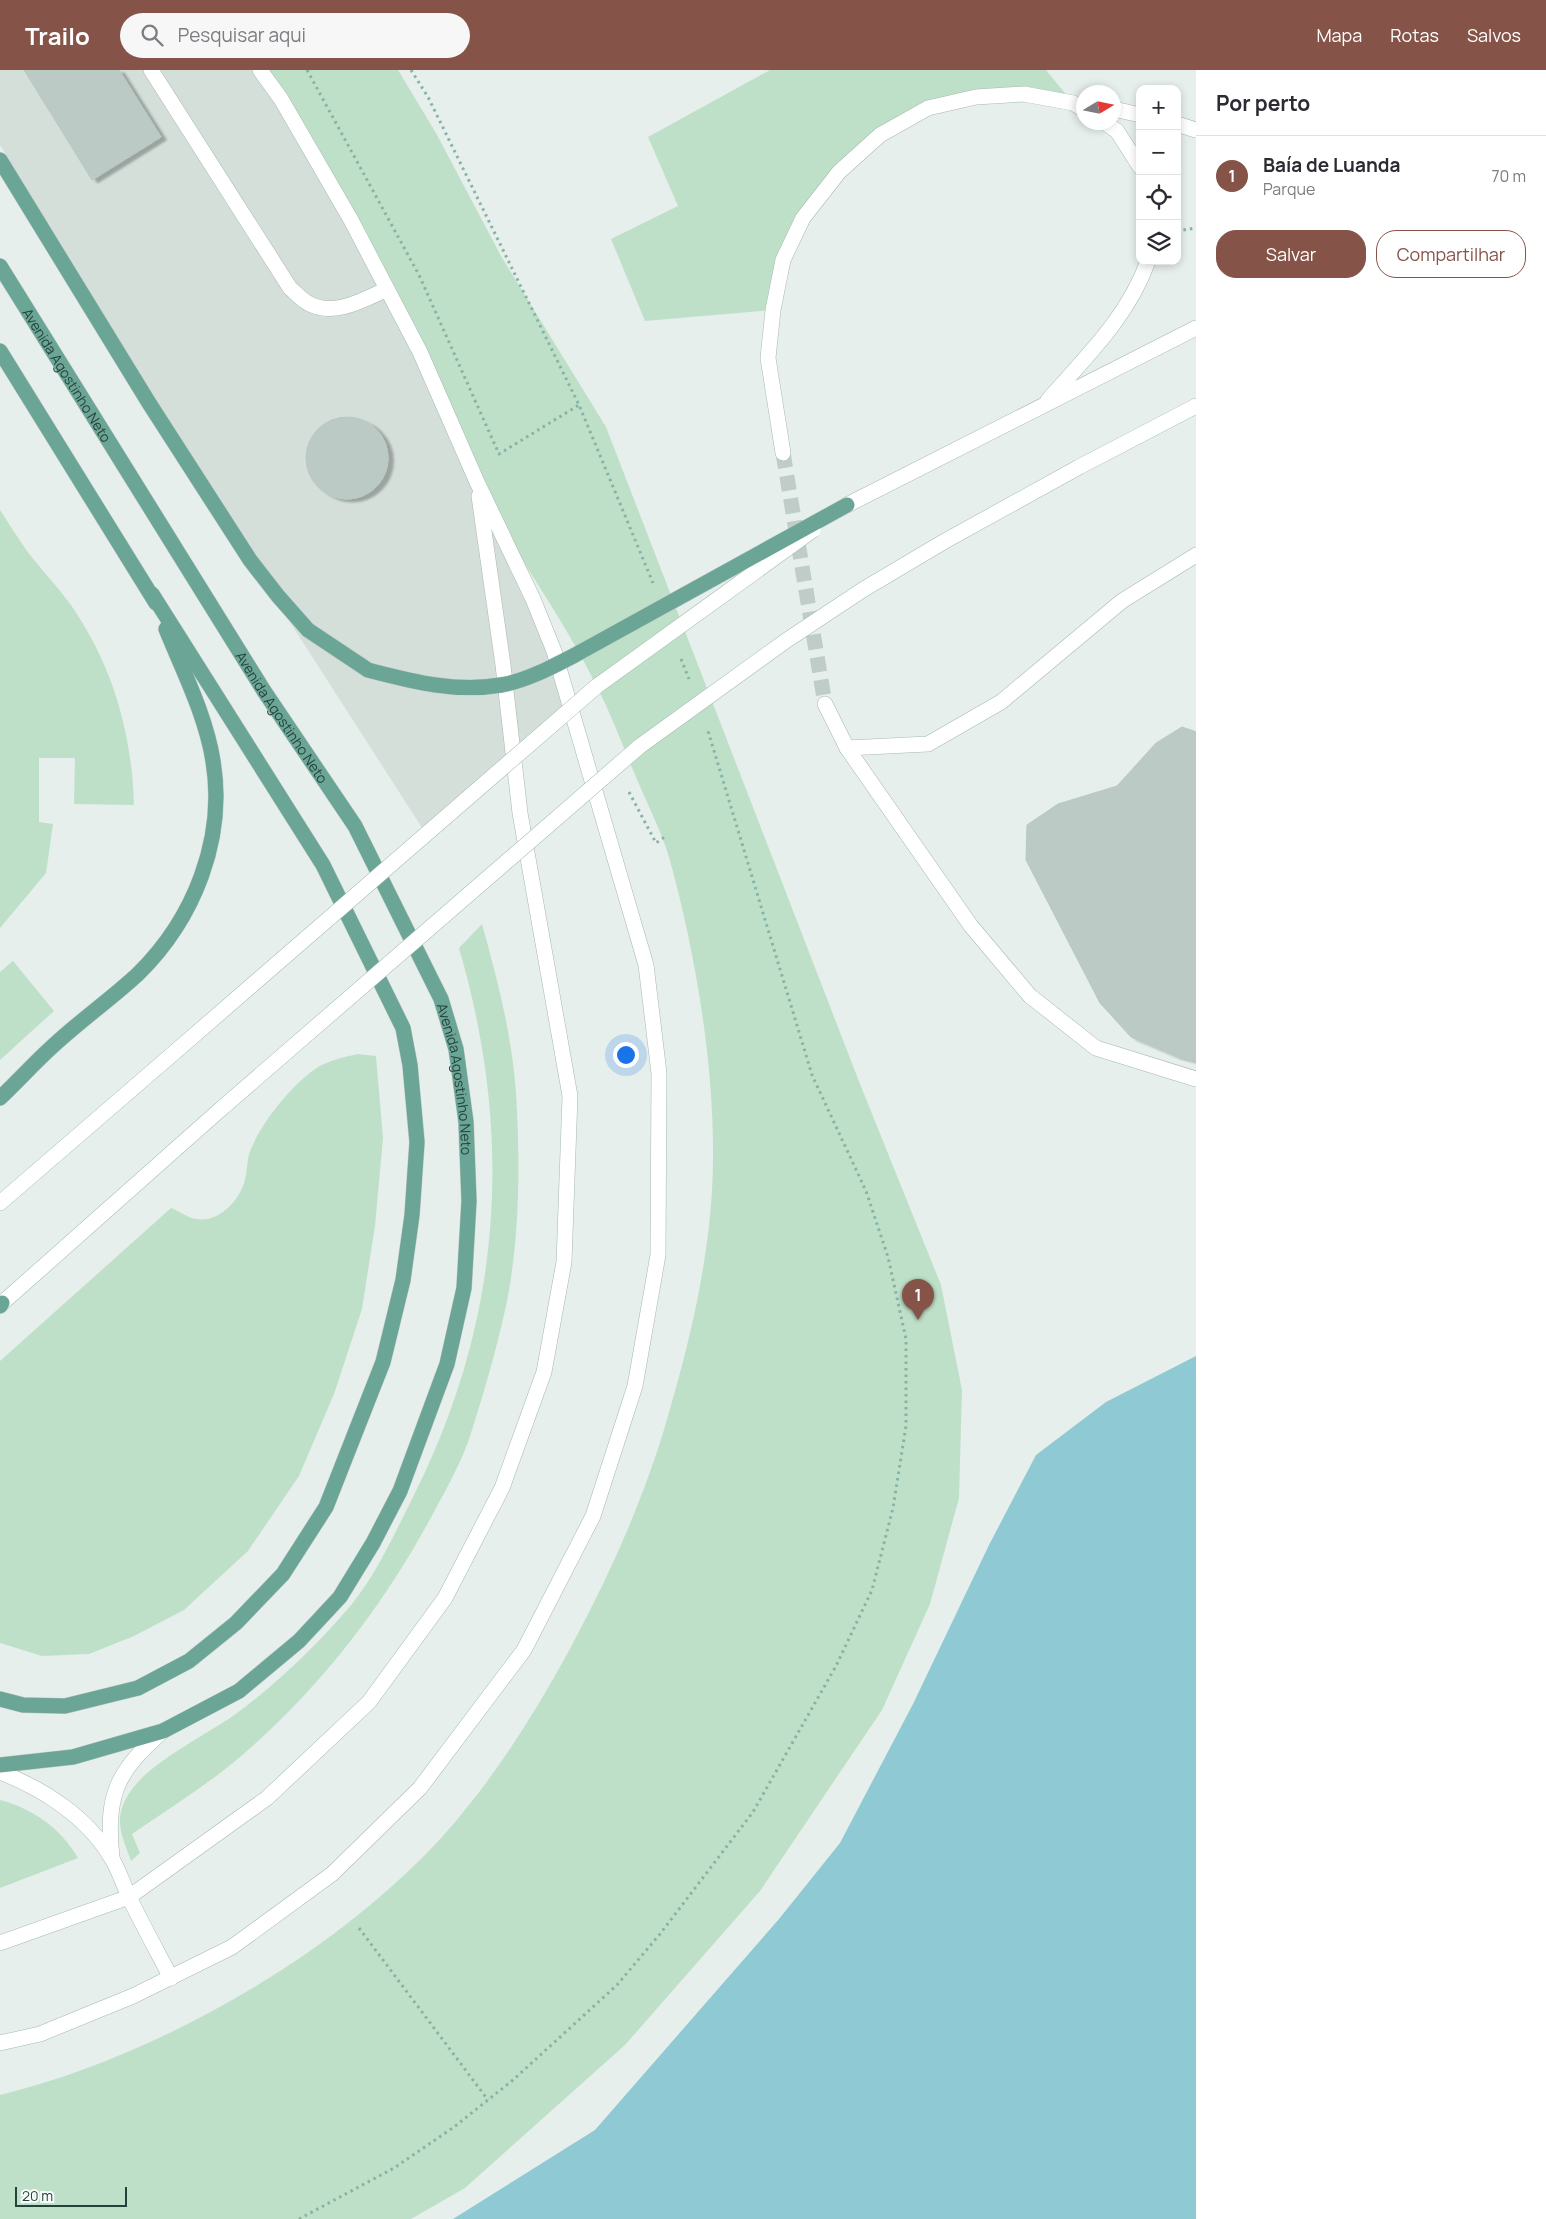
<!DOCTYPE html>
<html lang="pt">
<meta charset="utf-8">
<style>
body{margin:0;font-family:Manrope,sans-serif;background:#f7f7f7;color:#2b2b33}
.controls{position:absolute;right:15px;top:15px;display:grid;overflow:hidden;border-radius:10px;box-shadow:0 2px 8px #0003}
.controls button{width:45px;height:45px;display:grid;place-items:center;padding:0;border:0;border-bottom:1px solid #e1e1e2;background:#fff;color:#2b2b33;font:25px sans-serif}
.compass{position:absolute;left:1076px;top:15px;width:45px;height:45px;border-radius:50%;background:#fff;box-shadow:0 2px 8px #0003;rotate:80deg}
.scale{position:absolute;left:15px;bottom:12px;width:112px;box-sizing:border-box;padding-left:5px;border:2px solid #24423a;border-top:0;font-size:14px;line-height:18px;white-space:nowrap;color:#24423a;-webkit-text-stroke:4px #f7fbf9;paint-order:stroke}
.you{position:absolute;left:625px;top:984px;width:18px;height:18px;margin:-12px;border:4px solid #fff;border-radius:50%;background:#1a73e8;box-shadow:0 0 0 8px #1a73e833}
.badge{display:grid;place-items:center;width:32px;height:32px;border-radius:50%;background:#855347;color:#fff;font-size:16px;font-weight:700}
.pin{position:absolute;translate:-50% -41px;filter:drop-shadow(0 1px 2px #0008)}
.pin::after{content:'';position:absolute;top:26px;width:18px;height:15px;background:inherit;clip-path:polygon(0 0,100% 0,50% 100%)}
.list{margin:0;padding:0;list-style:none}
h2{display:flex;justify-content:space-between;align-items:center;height:65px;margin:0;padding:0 20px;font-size:21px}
h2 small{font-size:16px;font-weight:400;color:#7c7c81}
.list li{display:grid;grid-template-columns:32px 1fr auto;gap:15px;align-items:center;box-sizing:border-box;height:80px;padding:0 20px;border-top:1px solid #e1e1e2}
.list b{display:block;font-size:19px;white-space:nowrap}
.list p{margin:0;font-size:16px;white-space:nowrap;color:#7c7c81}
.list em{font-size:16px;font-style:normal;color:#7c7c81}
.actions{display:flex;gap:10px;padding:15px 20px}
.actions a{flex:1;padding:11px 0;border:1px solid #855347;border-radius:20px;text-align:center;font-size:18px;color:#855347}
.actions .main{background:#855347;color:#fff}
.icon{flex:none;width:28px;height:28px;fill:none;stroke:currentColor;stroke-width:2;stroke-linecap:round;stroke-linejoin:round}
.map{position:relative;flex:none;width:1196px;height:2149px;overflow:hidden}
header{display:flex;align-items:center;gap:30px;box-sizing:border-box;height:70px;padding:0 25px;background:#855347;color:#fff}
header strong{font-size:24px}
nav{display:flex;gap:28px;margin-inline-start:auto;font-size:18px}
.search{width:350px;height:45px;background:#f7f7f7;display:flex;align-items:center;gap:12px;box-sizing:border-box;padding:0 18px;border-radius:28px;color:#7c7c81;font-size:19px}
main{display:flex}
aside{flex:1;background:#fff}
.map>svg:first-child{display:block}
.built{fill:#d4dfda}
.green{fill:#bfe0c8}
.water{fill:#8ec9d4}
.building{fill:#bbcac4;stroke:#b8c9c2;filter:url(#shadow)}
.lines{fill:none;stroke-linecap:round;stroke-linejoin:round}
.street-tunnel{stroke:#bfccc8;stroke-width:15;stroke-dasharray:15 8;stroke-linecap:butt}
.lane-casing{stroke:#a8b8b2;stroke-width:16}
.street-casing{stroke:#a8b8b2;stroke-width:16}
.secondary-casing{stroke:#a4bbb3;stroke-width:16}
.primary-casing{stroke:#c2cac8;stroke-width:16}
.path{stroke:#86b3a5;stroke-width:3;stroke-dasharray:2.5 4;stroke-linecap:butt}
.lane{stroke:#fff;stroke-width:15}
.street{stroke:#fff;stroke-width:15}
.secondary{stroke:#fff;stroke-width:15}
.primary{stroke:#6aa596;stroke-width:15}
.secondary-bridge-casing{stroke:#a4bbb3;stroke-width:16;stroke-linecap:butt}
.primary-bridge-casing{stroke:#c2cac8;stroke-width:16;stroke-linecap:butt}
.secondary-bridge{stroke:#fff;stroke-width:15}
.primary-bridge{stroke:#6aa596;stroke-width:15}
.labels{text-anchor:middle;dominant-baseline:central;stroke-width:4.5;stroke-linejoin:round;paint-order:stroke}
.street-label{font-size:14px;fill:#24423a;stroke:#f7fbf9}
</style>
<header>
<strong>Trailo</strong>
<div class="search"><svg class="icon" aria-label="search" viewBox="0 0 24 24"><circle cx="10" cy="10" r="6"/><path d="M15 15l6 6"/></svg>Pesquisar aqui</div>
<nav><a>Mapa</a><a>Rotas</a><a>Salvos</a></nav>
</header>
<main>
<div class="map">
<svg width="1196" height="2149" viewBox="0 0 1196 2149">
<defs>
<filter id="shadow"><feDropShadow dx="5.5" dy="3" stdDeviation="1" flood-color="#0004"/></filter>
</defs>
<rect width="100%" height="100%" fill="#e6efeb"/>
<path class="built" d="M0,0H260L420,282L573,636L426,764L250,490L0,75Z"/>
<g class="green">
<path d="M260,0H398L436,63L501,186L606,357L860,1014L941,1215L962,1320L959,1428L930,1534L882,1640L760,1821L625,1975L465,2118L411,2149H0V2025C156,1987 333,1886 442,1767C494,1709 536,1642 573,1573C612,1500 645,1426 668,1346C693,1260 714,1170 713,1079C713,986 694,877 669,787C661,760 647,734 636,707C623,677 612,646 597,617C563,547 515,484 478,415C455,371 441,323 418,279C369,185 313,93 260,0Z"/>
<path d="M770,0H1046L1073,33L1024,24L928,38L880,65L803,148L773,240L645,251L611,169L678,136L648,67Z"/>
<path d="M0,440C9,454 18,468 27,481C43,502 61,520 75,541C114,600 132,665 134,735L74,734L75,688H39V752L53,754L46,803L0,858Z"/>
<path d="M482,854C499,915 515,977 517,1041C520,1104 519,1173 506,1236C497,1277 484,1323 471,1363C463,1389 448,1416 435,1440C385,1534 321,1618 240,1687C206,1716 168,1739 132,1764L140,1783L131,1791C122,1766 113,1750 128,1725C147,1693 205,1666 237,1643C280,1611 317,1575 352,1534C376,1504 393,1467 410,1433C502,1254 515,1070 459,878Z"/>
<path d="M13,891L54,941L0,990V902Z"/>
<path d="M358,984L376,986L383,1068L375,1156L362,1239L334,1324L299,1406L248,1481L184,1540L134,1566L89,1584L42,1586L0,1573V1291L171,1138C179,1141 188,1148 196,1149C218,1153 238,1132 244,1113C248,1102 246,1090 251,1079C262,1052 293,1013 318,997C331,990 344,987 358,984Z"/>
<path d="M0,1730C34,1739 60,1758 78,1788L0,1818Z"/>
</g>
<path class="water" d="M1196,1286V2149H453L595,2060L779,1849L840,1773L913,1634L989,1475L1036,1385L1106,1332Z"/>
<g class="building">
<path d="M24,0H119L161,67L92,110Z"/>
<circle cx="347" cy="388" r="41"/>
<path d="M1182,657L1196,662V991L1176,986L1131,967L1100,933L1026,790L1027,755L1058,734L1117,716L1156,673Z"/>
</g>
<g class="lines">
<path class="street-tunnel" d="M783,383L825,634"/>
<g class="lane-casing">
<g id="lane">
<path d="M151,0L290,218C296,223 302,230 308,233C333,248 365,229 387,219"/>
<path d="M0,1702C43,1719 88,1747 112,1789C119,1800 123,1814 129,1827C142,1854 157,1881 171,1908"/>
<path d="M112,1787C105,1725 117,1701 163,1661"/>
<path d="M0,1873L129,1827L267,1728L369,1632L445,1528L502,1418L544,1302L564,1192L570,1026L520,743L503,595L479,426"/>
<path d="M0,1973L40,1964L133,1926L232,1877L332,1804L420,1718L524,1580L593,1446L635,1316L658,1185L659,1003L646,895L554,581L533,529L477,412L420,282L351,150L281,29L260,0"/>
</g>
</g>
<g class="street-casing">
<g id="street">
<path d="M783,383L768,288L773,240L783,190L803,148L839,102L880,65L928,38L976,27L1024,24L1073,33"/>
<path d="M825,634L847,678L971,856L1030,926L1096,978L1196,1009"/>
<path d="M847,678L928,674L1001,632L1122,531L1196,485"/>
</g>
</g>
<g class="secondary-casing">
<g id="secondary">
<path d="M1073,33L1084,40"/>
<path d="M1114,39L1140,45"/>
<path d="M1104,52L1117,61L1140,97"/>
<path d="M1177,54L1196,60"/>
<path d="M1048,330C1086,287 1128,247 1148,191"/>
<path d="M1079,397L1196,336"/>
<path d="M847,435L1196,258"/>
<path d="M0,1133L176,981"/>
<path d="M0,1235L222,1038"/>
</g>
</g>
<g class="primary-casing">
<g id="primary">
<path d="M0,90L149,333L250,490L278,526L308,560L368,600"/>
<path id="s1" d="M0,196L264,621L355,756L441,929L456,979L466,1052L469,1131L464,1218L447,1294L400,1421L373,1473L340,1527L299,1571L239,1621L163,1661L73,1687L0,1695"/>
<path d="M0,281L156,533"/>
<path d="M0,1028C18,1011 35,992 54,975C81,950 111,929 138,904C194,849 226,769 213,691C206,646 183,601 166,559"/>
<path d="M0,1236L2,1233"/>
<path d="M0,1629L23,1635L65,1636L138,1618L189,1591L236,1553L283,1504L326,1437L383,1292L403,1210L412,1145L417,1072L410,995L403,958L323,795L152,524"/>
</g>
</g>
<g class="path">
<path d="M307,0L419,205L499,384L579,335"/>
<path d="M411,0L428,27L579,335L653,513"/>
<path d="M1177,161L1196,158"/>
<path d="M681,589L689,609"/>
<path d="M629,722L656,773L666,766"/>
<path d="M359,1858L488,2030"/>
<path d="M299,2149L394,2098L454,2057L513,2010L617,1915L660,1864L753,1742L836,1596L872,1520L893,1438L906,1356V1269L888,1187L866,1121L812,1005L708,661"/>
</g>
<use href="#lane" class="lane"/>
<use href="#street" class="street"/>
<use href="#secondary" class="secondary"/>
<use href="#primary" class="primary"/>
<g class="secondary-bridge-casing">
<g id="secondary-bridge">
<path d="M176,981L597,616L813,460"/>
<path d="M222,1038L640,676L787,570L864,519L945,471L1079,397"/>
</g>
</g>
<g class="primary-bridge-casing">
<path id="primary-bridge" d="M368,600C411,611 455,623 501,615C526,611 552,597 575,585L847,435"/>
</g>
<use href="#secondary-bridge" class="secondary-bridge"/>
<use href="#primary-bridge" class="primary-bridge"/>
</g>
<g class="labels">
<g class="street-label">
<text stroke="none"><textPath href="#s1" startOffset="128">Avenida Agostinho Neto</textPath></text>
<text stroke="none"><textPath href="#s1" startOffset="532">Avenida Agostinho Neto</textPath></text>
<text stroke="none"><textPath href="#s1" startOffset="938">Avenida Agostinho Neto</textPath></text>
</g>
</g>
</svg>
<div class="controls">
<button>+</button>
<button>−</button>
<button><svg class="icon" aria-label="locate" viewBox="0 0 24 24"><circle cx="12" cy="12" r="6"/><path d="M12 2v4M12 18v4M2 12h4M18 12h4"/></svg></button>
<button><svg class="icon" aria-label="layers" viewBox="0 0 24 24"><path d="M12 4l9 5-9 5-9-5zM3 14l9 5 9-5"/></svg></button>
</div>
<svg class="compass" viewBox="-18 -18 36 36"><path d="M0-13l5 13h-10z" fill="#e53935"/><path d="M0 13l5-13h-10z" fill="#7c7c81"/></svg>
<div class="scale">20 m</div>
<div class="you"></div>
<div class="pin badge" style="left:918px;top:1250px">1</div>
</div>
<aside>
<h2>Por perto<small></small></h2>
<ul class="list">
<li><span class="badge">1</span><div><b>Baía de Luanda</b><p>Parque</p></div><em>70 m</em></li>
</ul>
<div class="actions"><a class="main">Salvar</a><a>Compartilhar</a></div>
</aside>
</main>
